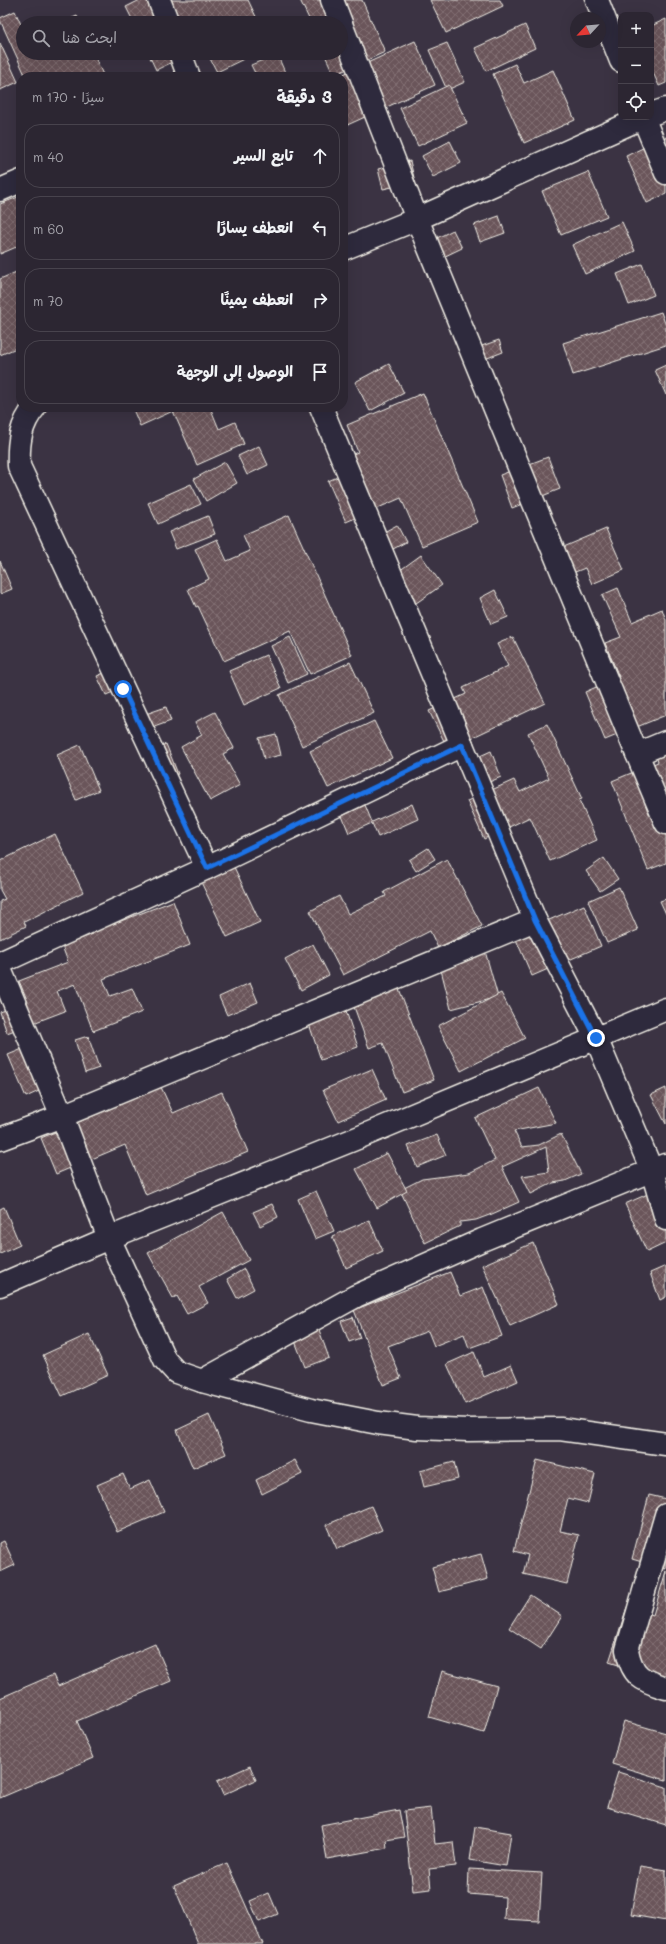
<!DOCTYPE html>
<html lang="ar">
<meta charset="utf-8">
<style>
body{margin:0;font-family:Mali,"Playpen Sans Arabic",sans-serif;background:#38323e;color:#f1f3f6;direction:rtl}
.controls{position:absolute;right:12px;top:12px;display:grid;overflow:hidden;border-radius:8px;box-shadow:0 4px 16px #0002}
.controls button{width:36px;height:36px;display:grid;place-items:center;padding:0;border:0;border-bottom:1px solid #48434d;background:#2c2632;color:#f1f3f6;font:20px sans-serif}
.compass{position:absolute;left:570px;top:12px;width:36px;height:36px;border-radius:50%;background:#2c2632;box-shadow:0 4px 16px #0002;rotate:244deg}
.stop{position:absolute;width:12px;height:12px;margin:-9px;border:3px solid #1a73e8;border-radius:50%;background:#fff}
.stop.end{background:#1a73e8;border-color:#fff;box-shadow:0 1px 4px #0008}
.list{margin:0;padding:0;list-style:none}
h2{display:flex;justify-content:space-between;align-items:center;height:52px;margin:0;padding:0 16px;font-size:17px}
h2 small{font-size:13px;font-weight:400;color:#a6a5ac}
.list li{display:grid;grid-template-columns:26px 1fr auto;gap:12px;align-items:center;box-sizing:border-box;height:64px;margin:0 8px 8px;padding:0 8px;border:1px solid #48434d;border-radius:16px}
.list b{display:block;font-size:15px;white-space:nowrap}
.list em{font-size:13px;font-style:normal;color:#a6a5ac}
.icon{flex:none;width:22px;height:22px;fill:none;stroke:currentColor;stroke-width:2;stroke-linecap:round;stroke-linejoin:round}
.map{position:relative;flex:none;width:666px;height:1944px;overflow:hidden;direction:ltr}
.search{position:absolute;background:#2c2632;box-shadow:0 4px 16px #0002;left:16px;top:16px;width:332px;height:44px;display:flex;align-items:center;gap:10px;box-sizing:border-box;padding:0 14px;border-radius:22px;color:#a6a5ac;font-size:15px}
.panel{position:absolute;background:#2c2632;box-shadow:0 4px 16px #0002;left:16px;top:72px;width:332px;height:340px;border-radius:16px;direction:rtl}
.map>svg:first-child{display:block}
.building{fill:url(#building-cross-hatch);stroke:#f4f1e8}
.lines{fill:none;stroke-linecap:round;stroke-linejoin:round}
.minor-casing{stroke:#f4f1e8;stroke-width:25}
.minor{stroke:#2f2a3d;stroke-width:22}
.route{stroke:#1a73e8;stroke-width:5}
</style>
<div class="map">
<svg width="666" height="1944" viewBox="0 0 666 1944">
<defs>
<pattern id="building-cross-hatch" width="8" height="8" patternUnits="userSpaceOnUse"><rect width="8" height="8" fill="#6b555a"/><path d="M0 0l8 8M0 8l8-8" fill="none" stroke="#816e72"/></pattern>
</defs>
<rect width="100%" height="100%" fill="#3b3343"/>
<filter id="ink" filterUnits="userSpaceOnUse"><feTurbulence type="fractalNoise" baseFrequency=".025" numOctaves="2"/><feDisplacementMap in="SourceGraphic" scale="8" xChannelSelector="R" yChannelSelector="G"/><feConvolveMatrix kernelMatrix="1 2 1 2 8 2 1 2 1" color-interpolation-filters="sRGB"/></filter>
<g filter="url(#ink)">
<g class="building">
<path d="M140,0H248L259,23H134L126,7Z"/>
<path d="M300,0H362L385,52L334,75L324,53H341V23H311Z"/>
<path d="M430,0H500L503,6L446,33Z"/>
<path d="M15,11L23,29V53H93L104,77H26L0,20V18Z"/>
<path d="M77,16L80,23H61Z"/>
<path d="M666,19V83L659,86L651,68V42L654,41L651,34V26Z"/>
<path d="M525,25L535,48L486,71L475,48Z"/>
<path d="M415,41L435,85L343,127V77H337Z"/>
<path d="M0,43L18,82L0,90Z"/>
<path d="M447,43L465,82L447,90L429,50Z"/>
<path d="M148,53H191L156,70Z"/>
<path d="M207,53H256L217,72Z"/>
<path d="M277,54L287,77H257L251,65Z"/>
<path d="M515,64L524,83L553,70L575,120L524,143L493,74Z"/>
<path d="M449,85L467,123L418,146L400,108Z"/>
<path d="M666,137V194L647,203L626,156Z"/>
<path d="M450,141L461,163L433,177L422,156Z"/>
<path d="M410,161L415,182L383,189L378,169Z"/>
<path d="M588,172L607,216L561,235L542,191Z"/>
<path d="M21,196V245L0,254V204Z"/>
<path d="M499,216L505,233L480,242L474,225Z"/>
<path d="M622,222L635,251L585,274L572,245Z"/>
<path d="M453,230L462,248L435,261L427,243Z"/>
<path d="M642,264L654,295L629,305L617,274Z"/>
<path d="M21,270V346L0,355V279Z"/>
<path d="M661,312L666,326V345L573,375L563,343Z"/>
<path d="M499,340L503,352L477,362L473,349Z"/>
<path d="M389,364L404,393L370,411L355,382Z"/>
<path d="M666,365V395L655,370Z"/>
<path d="M423,393L478,522L422,546L401,498L346,522L328,481L347,473L340,459L358,452L347,425Z"/>
<path d="M132,407H210L219,429L235,422L244,444L197,465L173,411L140,426Z"/>
<path d="M259,446L268,465L247,475L238,456Z"/>
<path d="M548,457L560,489L512,508L500,475Z"/>
<path d="M225,462L237,483L206,501L194,479Z"/>
<path d="M191,484L201,504L158,524L148,503Z"/>
<path d="M289,515L352,655L310,674L290,631L224,661L198,606L196,607L188,589L209,579L195,549L217,539L227,561L250,551L243,535Z"/>
<path d="M208,516L215,534L176,549L169,532Z"/>
<path d="M397,525L406,542L382,555L373,538Z"/>
<path d="M606,529L624,570L592,584L585,568L570,574L559,549Z"/>
<path d="M421,555L442,585L409,608L388,579Z"/>
<path d="M0,561L12,589L0,594Z"/>
<path d="M618,588L632,622L662,609L666,620V715L605,740L585,692L619,677L605,643L621,637L602,595Z"/>
<path d="M495,590L508,617L491,624L480,598Z"/>
<path d="M290,637L307,674L288,683L271,646Z"/>
<path d="M513,637L545,703L448,749L429,711L466,694L463,688L508,666L497,644Z"/>
<path d="M266,655L281,688L244,705L229,671Z"/>
<path d="M350,662L374,713L302,746L279,695Z"/>
<path d="M123,665L132,684L106,695L97,676Z"/>
<path d="M166,707L171,721L143,731L137,717Z"/>
<path d="M215,712L234,748L223,754L240,785L210,801L181,747L202,735L195,722Z"/>
<path d="M374,721L392,758L328,788L310,751Z"/>
<path d="M547,724L582,799L579,800L597,840L550,861L530,817L484,839L467,801L514,780L520,792L549,778L528,733Z"/>
<path d="M276,734L281,755L264,759L259,738Z"/>
<path d="M166,744L178,774L163,780L151,750Z"/>
<path d="M80,745L99,790L76,800L57,755Z"/>
<path d="M491,751L501,777L480,786L469,761Z"/>
<path d="M666,753V863L648,870L612,781L658,762L656,756Z"/>
<path d="M412,804L418,819L378,837L372,823L349,833L342,816L365,805L372,822Z"/>
<path d="M55,834L83,892L24,922L26,926L0,939V901L5,899L0,890V861Z"/>
<path d="M428,848L435,859L416,871L409,860Z"/>
<path d="M604,858L618,879L600,891L586,871Z"/>
<path d="M447,859L482,926L438,948L430,931L343,975L310,911L339,896L348,914L386,896L384,892Z"/>
<path d="M234,867L260,922L227,937L201,882Z"/>
<path d="M619,887L638,930L607,943L588,901Z"/>
<path d="M666,899V914L660,901Z"/>
<path d="M173,901L190,945L103,979L110,996L132,988L142,1012L93,1031L75,984L57,991L65,1011L7,1033L0,1012L28,1002L19,981L68,962L62,946L93,934L92,932Z"/>
<path d="M584,905L601,946L532,976L514,935Z"/>
<path d="M313,944L329,975L301,990L285,959Z"/>
<path d="M485,951L498,997L451,1009L440,966Z"/>
<path d="M250,983L258,1002L227,1015L219,997Z"/>
<path d="M398,986L434,1080L402,1092L383,1043L369,1048L353,1004Z"/>
<path d="M501,993L525,1038L461,1071L438,1026Z"/>
<path d="M346,1011L358,1047L321,1060L309,1024Z"/>
<path d="M88,1036L99,1068L85,1073L75,1040Z"/>
<path d="M37,1043L54,1084L26,1097L8,1055Z"/>
<path d="M372,1069L386,1100L338,1121L323,1090Z"/>
<path d="M161,1087L173,1113L222,1092L248,1152L146,1195L125,1145L56,1174L41,1138Z"/>
<path d="M539,1088L556,1123L514,1131L522,1147L539,1145L561,1134L581,1174L565,1181L553,1183L531,1194L522,1176L549,1172L546,1147L502,1167L519,1202L492,1214L476,1220L460,1222V1226L425,1243L400,1190L422,1179L469,1173L495,1160L475,1118Z"/>
<path d="M666,1088V1124L651,1095Z"/>
<path d="M437,1135L446,1155L417,1167L408,1146Z"/>
<path d="M387,1153L407,1191L377,1208L356,1169Z"/>
<path d="M316,1191L334,1231L315,1239L298,1199Z"/>
<path d="M650,1193L666,1227V1243L647,1252L625,1204Z"/>
<path d="M272,1204L278,1217L260,1226L253,1212Z"/>
<path d="M4,1207L20,1245L0,1254V1209Z"/>
<path d="M223,1212L249,1260L199,1287L208,1303L187,1314L177,1296L173,1298L148,1253Z"/>
<path d="M369,1220L383,1251L346,1268L332,1236Z"/>
<path d="M533,1243L559,1304L510,1326L482,1265Z"/>
<path d="M666,1266V1297L660,1300L650,1273Z"/>
<path d="M244,1269L254,1289L237,1298L227,1279Z"/>
<path d="M450,1272L460,1296L483,1287L502,1336L469,1348L464,1334L434,1346L428,1331L388,1346L401,1378L383,1385L354,1310Z"/>
<path d="M353,1317L360,1338L349,1342L341,1321Z"/>
<path d="M318,1327L329,1358L305,1367L293,1336Z"/>
<path d="M89,1334L108,1375L62,1396L43,1355Z"/>
<path d="M474,1352L484,1377L511,1365L518,1381L465,1404L447,1364Z"/>
<path d="M209,1415L226,1454L193,1468L177,1430Z"/>
<path d="M295,1460L302,1474L262,1494L256,1480Z"/>
<path d="M537,1460L595,1474L588,1503L568,1498L560,1531L579,1535L567,1584L523,1574L528,1555L514,1551Z"/>
<path d="M454,1462L458,1479L424,1487L420,1471Z"/>
<path d="M123,1474L130,1489L150,1480L164,1512L117,1532L97,1485Z"/>
<path d="M649,1495L666,1499V1569L632,1559Z"/>
<path d="M371,1506L382,1530L337,1549L326,1525Z"/>
<path d="M4,1541L15,1565L0,1572V1543Z"/>
<path d="M481,1554L488,1579L439,1592L432,1567Z"/>
<path d="M666,1571V1680L609,1662L627,1607L653,1615Z"/>
<path d="M530,1595L562,1616L541,1649L509,1628Z"/>
<path d="M155,1644L171,1681L77,1721L93,1758L0,1798V1698L53,1675L58,1686Z"/>
<path d="M442,1671L497,1686L484,1733L429,1717Z"/>
<path d="M624,1721L666,1733V1780L612,1764Z"/>
<path d="M250,1766L256,1780L223,1795L217,1781Z"/>
<path d="M618,1772L666,1787V1825L607,1807Z"/>
<path d="M431,1808L435,1844L453,1842L456,1866L429,1869L431,1889L413,1891L404,1811Z"/>
<path d="M399,1810L404,1837L386,1840L387,1848L327,1859L321,1825Z"/>
<path d="M475,1827L511,1833L506,1866L470,1860Z"/>
<path d="M227,1863L263,1944H198L174,1886Z"/>
<path d="M640,1866L666,1870V1921L631,1915Z"/>
<path d="M469,1869L542,1873L539,1921L504,1919L505,1897L468,1894Z"/>
<path d="M269,1893L278,1914L259,1922L250,1901Z"/>
</g>
<g class="lines">
<g class="minor-casing">
<g id="minor">
<path d="M159,0L168,23"/>
<path d="M332,0L341,23"/>
<path d="M597,0L621,61"/>
<path d="M341,24L417,219L637,754L666,742"/>
<path d="M180,53L189,77"/>
<path d="M651,114L666,109"/>
<path d="M643,117L666,173"/>
<path d="M0,190L21,181"/>
<path d="M343,249L417,219L644,117"/>
<path d="M35,407C20,424 18,444 19,466L207,868"/>
<path d="M321,407L535,920L596,1038L652,1171L666,1219"/>
<path d="M637,754L666,823"/>
<path d="M0,963L207,868L462,745"/>
<path d="M0,969L62,1116L109,1238L165,1360L176,1372L202,1381L311,1410L378,1423L417,1428L468,1430L560,1429L666,1444"/>
<path d="M0,1139L62,1116L535,920"/>
<path d="M0,1285L109,1238L360,1137L666,1009"/>
<path d="M202,1381L356,1296L482,1240L665,1165"/>
<path d="M666,1515L627,1650C632,1676 642,1681 666,1688"/>
</g>
</g>
<use href="#minor" class="minor"/>
</g>
</g>
<g class="lines" filter="url(#ink)">
<path class="route" d="M123,689L207,868L462,745L535,920L596,1038"/>
</g>
</svg>
<div class="controls">
<button>+</button>
<button>−</button>
<button><svg class="icon" aria-label="locate" viewBox="0 0 24 24"><circle cx="12" cy="12" r="6"/><path d="M12 2v4M12 18v4M2 12h4M18 12h4"/></svg></button>
</div>
<svg class="compass" viewBox="-18 -18 36 36"><path d="M0-13l5 13h-10z" fill="#e53935"/><path d="M0 13l5-13h-10z" fill="#a6a5ac"/></svg>
<div class="stop" style="left:123px;top:689px"></div>
<div class="stop end" style="left:596px;top:1038px"></div>
<div class="search"><svg class="icon" aria-label="search" viewBox="0 0 24 24"><circle cx="10" cy="10" r="6"/><path d="M15 15l6 6"/></svg>ابحث هنا</div>
<section class="panel">
<h2>3 دقيقة<small>سيرًا · 170 m</small></h2>
<ul class="list">
<li><svg class="icon" aria-label="ahead" viewBox="0 0 24 24"><path d="M12 20V5M6 11l6-6 6 6"/></svg><div><b>تابع السير</b></div><em>40 m</em></li>
<li><svg class="icon" aria-label="left" viewBox="0 0 24 24"><path d="M17 20v-9H6M10 6l-5 5 5 5"/></svg><div><b>انعطف يسارًا</b></div><em>60 m</em></li>
<li><svg class="icon" aria-label="right" viewBox="0 0 24 24"><path d="M7 20v-9h11M14 6l5 5-5 5"/></svg><div><b>انعطف يمينًا</b></div><em>70 m</em></li>
<li><svg class="icon" aria-label="arrive" viewBox="0 0 24 24"><path d="M6 21V4h12l-3 4 3 4H6"/></svg><div><b>الوصول إلى الوجهة</b></div></li>
</ul>
</section>
</div>
